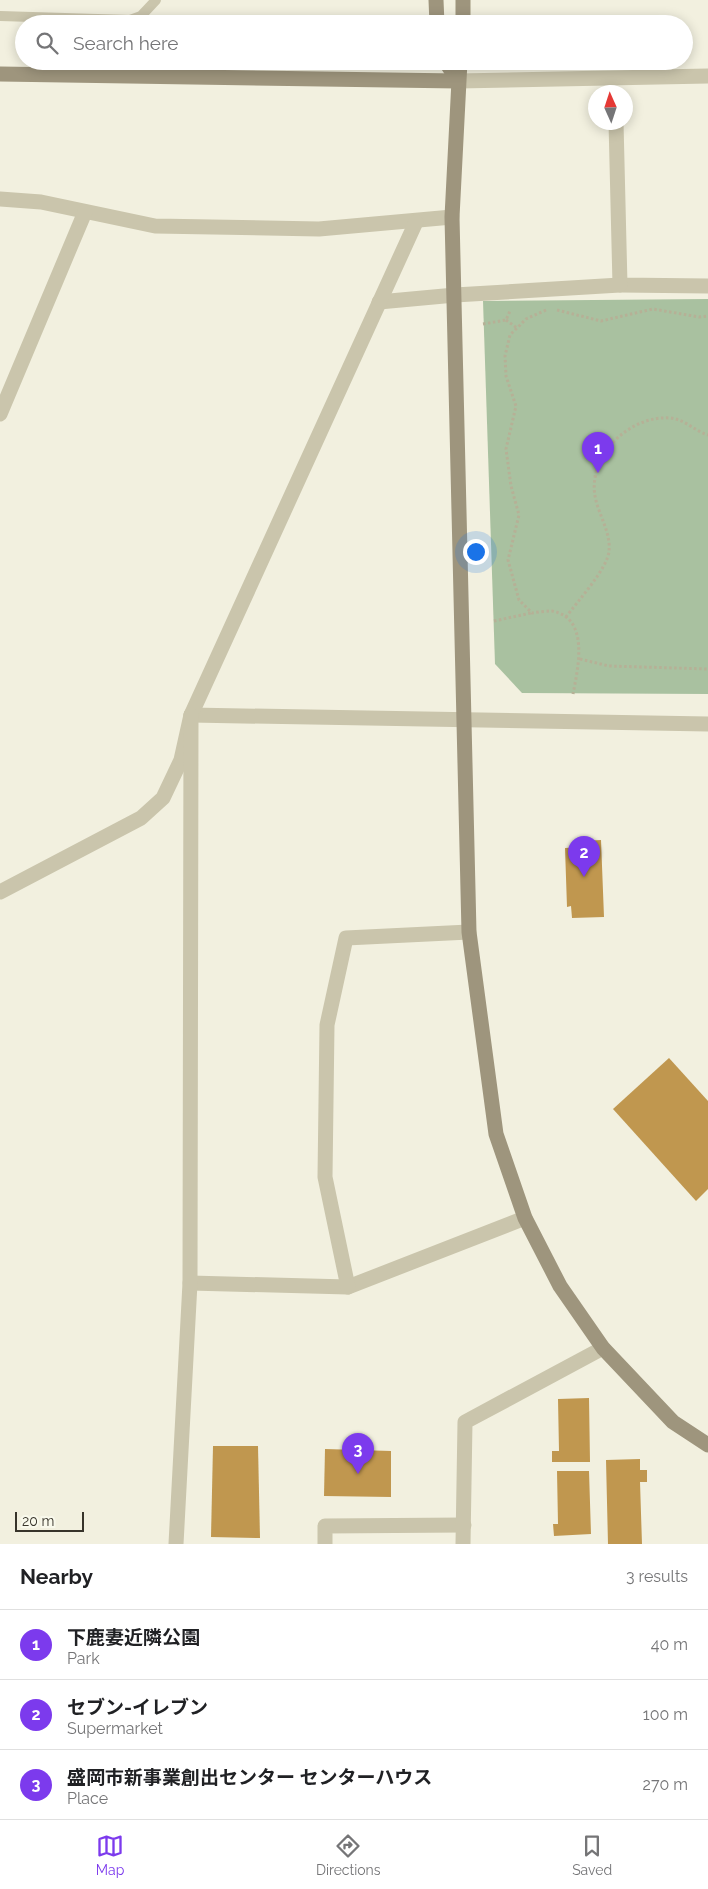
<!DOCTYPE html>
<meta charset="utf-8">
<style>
body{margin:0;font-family:Raleway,"Noto Sans JP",sans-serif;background:#f2f2f2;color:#202124}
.compass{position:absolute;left:588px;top:85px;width:45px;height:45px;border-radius:50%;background:#fff;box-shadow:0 2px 12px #0003;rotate:357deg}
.scale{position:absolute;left:15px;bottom:12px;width:69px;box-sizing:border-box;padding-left:5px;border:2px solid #38342a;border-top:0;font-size:14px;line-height:18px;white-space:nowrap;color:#38342a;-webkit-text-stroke:4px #f9f9ec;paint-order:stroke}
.you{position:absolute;left:475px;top:551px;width:18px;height:18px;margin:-12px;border:4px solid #fff;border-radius:50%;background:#1a73e8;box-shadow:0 0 0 8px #1a73e833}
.badge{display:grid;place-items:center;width:32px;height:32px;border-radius:50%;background:#7c3aed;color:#fff;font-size:16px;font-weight:700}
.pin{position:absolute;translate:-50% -41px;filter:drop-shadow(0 1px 2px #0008)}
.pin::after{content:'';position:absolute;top:26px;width:18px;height:15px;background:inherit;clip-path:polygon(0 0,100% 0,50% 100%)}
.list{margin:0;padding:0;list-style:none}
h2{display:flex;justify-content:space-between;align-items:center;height:65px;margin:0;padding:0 20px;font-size:21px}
h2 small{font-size:16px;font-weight:400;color:#757577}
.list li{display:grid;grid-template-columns:32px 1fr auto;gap:15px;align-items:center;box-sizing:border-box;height:70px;padding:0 20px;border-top:1px solid #e0e0e0}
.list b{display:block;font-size:19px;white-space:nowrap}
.list p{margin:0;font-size:16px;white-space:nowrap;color:#757577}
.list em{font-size:16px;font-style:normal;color:#757577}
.icon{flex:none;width:28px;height:28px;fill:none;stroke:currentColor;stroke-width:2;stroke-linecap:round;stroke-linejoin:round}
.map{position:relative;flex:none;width:708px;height:1544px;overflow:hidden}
.search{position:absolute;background:#fff;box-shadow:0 2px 12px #0003;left:15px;right:15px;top:15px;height:55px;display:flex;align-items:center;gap:12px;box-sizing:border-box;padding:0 18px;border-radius:28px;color:#757577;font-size:19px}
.sheet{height:275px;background:#fff}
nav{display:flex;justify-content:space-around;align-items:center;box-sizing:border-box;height:70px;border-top:1px solid #e0e0e0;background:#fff;font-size:14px;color:#757577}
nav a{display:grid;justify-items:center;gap:2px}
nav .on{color:#7c3aed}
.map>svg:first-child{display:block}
.green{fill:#a9c1a0}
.building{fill:#c0974f}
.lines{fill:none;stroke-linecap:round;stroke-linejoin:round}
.path{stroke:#b6b096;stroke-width:3;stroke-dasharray:2.5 2.5;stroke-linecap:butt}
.lane{stroke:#cac5ac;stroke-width:10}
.street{stroke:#cac5ac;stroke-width:15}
.secondary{stroke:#9e957d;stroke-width:15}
</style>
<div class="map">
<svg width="708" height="1544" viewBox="0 0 708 1544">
<rect width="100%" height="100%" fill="#f2f0df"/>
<path class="green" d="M708,299V694L522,693L495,664L483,301Z"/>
<g class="building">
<path d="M601,840L604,917L572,918L571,906L567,907L565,848L582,847V841Z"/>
<path d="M669,1058L708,1101V1189L696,1201L613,1109Z"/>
<path d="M589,1398L590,1462H552V1451H559L558,1399Z"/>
<path d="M213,1446H258L260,1538L211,1537Z"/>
<path d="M325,1449L391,1451V1497L324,1496Z"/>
<path d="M640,1459V1470H647V1482H640L642,1544H608L606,1460Z"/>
<path d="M557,1471H589L591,1534L554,1536L553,1524H558Z"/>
</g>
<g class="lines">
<g class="path">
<path d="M546,310L526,319L510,335L505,356L506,376L516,406L506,449L511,486L519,515L508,560L519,600L532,613C538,612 546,611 552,611C590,618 578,668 573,694"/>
<path d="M557,310L601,321L653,309L699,317L708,316"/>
<path d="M506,320L517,328"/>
<path d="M483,324L506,320L510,311"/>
<path d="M566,617C577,602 608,568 609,551C611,532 598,514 595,496C588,455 630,415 670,418C684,419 695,431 708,435"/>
<path d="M494,621L531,613"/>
<path d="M580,659L609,666L708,669"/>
</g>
<g class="lane">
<path d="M0,16L130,20L141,16L156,0"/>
<path d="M69,61V75"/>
</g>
<g class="street">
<path d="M458,81L708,76"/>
<path d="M616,122L620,285L708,286"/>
<path d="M0,199L41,202L155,226L319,229L452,217"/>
<path d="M379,302L455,295L620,285"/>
<path d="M0,414L85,212"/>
<path d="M191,715L708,724"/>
<path d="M0,892L141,818L163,798L181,760L191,715L416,222"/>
<path d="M190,1283L348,1287L525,1218"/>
<path d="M348,1287L325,1177L327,1025L346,938L469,932"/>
<path d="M176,1544L190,1283L191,715"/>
<path d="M325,1544V1526L464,1525"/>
<path d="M463,1544L465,1422L603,1348"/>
</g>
<g class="secondary">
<path d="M436,0L437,24"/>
<path d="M463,24V0"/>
<path d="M445,61L458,81"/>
<path d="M460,61L452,217L469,932L496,1134L525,1218L560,1286L603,1348L673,1422L708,1445"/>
<path d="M0,74L458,81"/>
</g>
</g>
</svg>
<svg class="compass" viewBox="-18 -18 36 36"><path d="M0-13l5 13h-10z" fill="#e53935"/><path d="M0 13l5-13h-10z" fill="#757577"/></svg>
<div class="scale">20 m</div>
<div class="you"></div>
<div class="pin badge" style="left:598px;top:473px">1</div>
<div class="pin badge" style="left:584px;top:877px">2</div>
<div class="pin badge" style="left:358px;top:1474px">3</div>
<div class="search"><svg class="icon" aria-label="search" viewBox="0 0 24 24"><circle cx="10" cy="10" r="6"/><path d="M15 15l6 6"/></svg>Search here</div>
</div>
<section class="sheet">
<h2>Nearby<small>3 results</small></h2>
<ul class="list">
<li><span class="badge">1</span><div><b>下鹿妻近隣公園</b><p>Park</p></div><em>40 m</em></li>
<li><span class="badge">2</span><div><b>セブン-イレブン</b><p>Supermarket</p></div><em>100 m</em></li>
<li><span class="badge">3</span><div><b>盛岡市新事業創出センター センターハウス</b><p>Place</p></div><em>270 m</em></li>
</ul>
</section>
<nav>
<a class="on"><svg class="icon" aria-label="map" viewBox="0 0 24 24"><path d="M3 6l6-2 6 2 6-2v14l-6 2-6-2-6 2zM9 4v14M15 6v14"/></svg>Map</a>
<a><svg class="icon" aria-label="directions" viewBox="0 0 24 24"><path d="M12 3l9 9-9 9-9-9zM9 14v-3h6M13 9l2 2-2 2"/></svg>Directions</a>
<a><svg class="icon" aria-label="saved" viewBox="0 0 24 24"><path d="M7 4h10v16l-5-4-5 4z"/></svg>Saved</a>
</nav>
